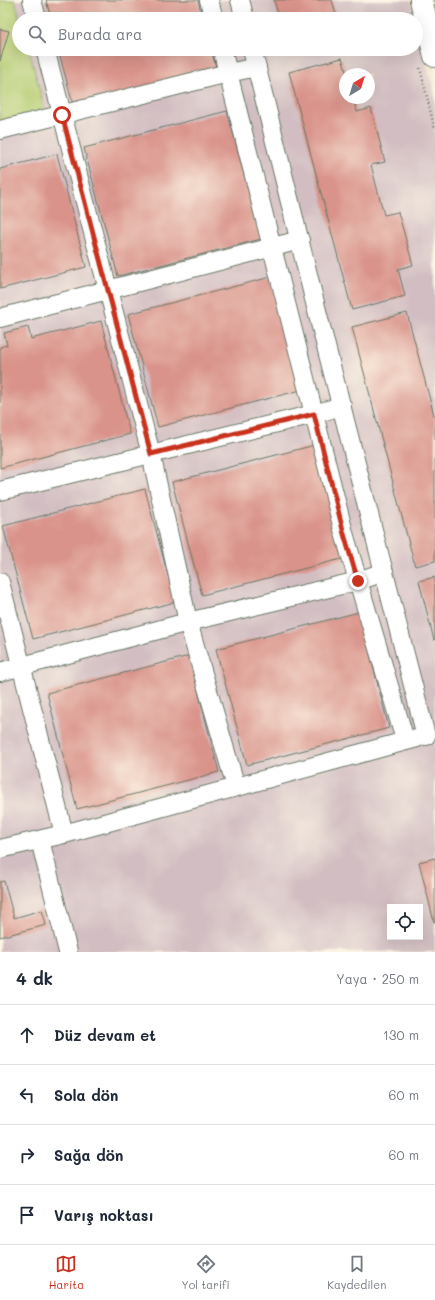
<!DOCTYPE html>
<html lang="tr">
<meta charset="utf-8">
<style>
body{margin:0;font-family:Mali,sans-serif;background:#f6f6f7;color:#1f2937}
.controls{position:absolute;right:12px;bottom:12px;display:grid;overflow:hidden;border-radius:0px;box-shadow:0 4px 16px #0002}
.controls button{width:36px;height:36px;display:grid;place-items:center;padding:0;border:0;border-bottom:1px solid #e0e1e3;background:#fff;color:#1f2937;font:20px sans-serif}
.compass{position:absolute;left:339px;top:68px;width:36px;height:36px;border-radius:50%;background:#fff;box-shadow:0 4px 16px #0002;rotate:38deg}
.stop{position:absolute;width:12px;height:12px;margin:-9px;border:3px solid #c8321e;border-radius:50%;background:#fff}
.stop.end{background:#c8321e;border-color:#fff;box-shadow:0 1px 4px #0008}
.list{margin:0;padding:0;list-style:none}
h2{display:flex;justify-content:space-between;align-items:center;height:52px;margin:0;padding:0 16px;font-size:17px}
h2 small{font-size:13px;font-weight:400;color:#747a83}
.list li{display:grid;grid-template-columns:26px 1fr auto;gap:12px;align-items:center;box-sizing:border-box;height:60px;padding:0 16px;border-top:1px solid #e0e1e3}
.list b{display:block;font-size:15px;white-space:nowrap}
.list em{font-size:13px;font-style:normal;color:#747a83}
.icon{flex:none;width:22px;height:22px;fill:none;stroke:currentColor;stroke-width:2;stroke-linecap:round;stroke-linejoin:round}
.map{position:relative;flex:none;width:435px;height:952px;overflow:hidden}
.search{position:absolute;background:#fff;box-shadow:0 4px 16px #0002;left:12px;right:12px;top:12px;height:44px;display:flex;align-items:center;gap:10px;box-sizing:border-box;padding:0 14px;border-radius:22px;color:#747a83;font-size:15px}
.sheet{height:292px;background:#fff}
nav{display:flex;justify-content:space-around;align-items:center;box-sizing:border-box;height:56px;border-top:1px solid #e0e1e3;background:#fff;font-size:11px;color:#747a83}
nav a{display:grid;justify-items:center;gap:2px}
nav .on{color:#c8321e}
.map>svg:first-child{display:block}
.industrial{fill:#d2bec2;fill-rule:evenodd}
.green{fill:#b5cd72;stroke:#6a8553}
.building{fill:#d9938a}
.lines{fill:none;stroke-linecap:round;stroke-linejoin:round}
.minor-casing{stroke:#687767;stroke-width:20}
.tertiary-casing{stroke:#687767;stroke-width:24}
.path{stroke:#687767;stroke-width:2.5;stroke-dasharray:1 3;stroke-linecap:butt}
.minor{stroke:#fff;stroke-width:18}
.tertiary{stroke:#fff;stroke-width:22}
.route{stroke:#c8321e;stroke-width:5}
</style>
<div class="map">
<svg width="435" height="952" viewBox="0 0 435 952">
<rect width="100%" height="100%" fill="#fcf5e5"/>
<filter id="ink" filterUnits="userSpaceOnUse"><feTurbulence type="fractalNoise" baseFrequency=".025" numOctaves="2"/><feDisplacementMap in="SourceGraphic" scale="8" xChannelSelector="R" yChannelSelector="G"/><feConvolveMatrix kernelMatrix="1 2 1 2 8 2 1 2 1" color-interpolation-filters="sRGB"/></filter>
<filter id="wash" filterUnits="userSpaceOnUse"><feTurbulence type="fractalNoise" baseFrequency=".012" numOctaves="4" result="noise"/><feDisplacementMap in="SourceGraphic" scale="16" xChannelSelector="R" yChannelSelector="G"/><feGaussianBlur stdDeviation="0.9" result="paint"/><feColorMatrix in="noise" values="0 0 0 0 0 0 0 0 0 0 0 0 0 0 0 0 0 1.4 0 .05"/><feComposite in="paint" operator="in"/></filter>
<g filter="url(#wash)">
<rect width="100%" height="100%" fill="#f0e3c5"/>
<path class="industrial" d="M0,0H411L416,19H19V49H416V21L435,97V952H0ZM345,74H369V98H345ZM390,907H420V937H390Z"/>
<path class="green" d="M0,0H15L20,19H19V49H29L45,111L0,122Z"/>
<g id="blocks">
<g class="building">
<path d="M46,0H198L203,19H51Z"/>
<path d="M274,0H332L337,19H279Z"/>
<path d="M0,29L9,31L0,61Z"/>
<path d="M58,49H211L217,71L74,108Z"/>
<path d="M287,49H302L303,50L288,53Z"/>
<path d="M342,58L347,74H345V98H353L357,112L371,108L385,162L371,165L384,215L398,212L413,265L398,269L405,296L352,310L289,72Z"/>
<path d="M227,111L261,239L118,276L84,148Z"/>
<path d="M57,154L86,267L0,289V169Z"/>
<path d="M271,277L301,390L158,427L128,314Z"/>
<path d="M407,313L435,419V561L415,566L352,327Z"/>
<path d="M101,321L130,434L0,468V347L7,345L4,333L28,327L31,339Z"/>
<path d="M315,445L345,558L202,595L172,482Z"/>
<path d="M145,489L175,602L33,639L3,526Z"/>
<path d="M435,577V640H434L419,581Z"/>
<path d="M359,612L389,728L247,765L216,649Z"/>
<path d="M189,656L219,772L77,809L47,693Z"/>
<path d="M435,858V922H434L419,862Z"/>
<path d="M4,881L14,918L42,910L46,925L0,937V882Z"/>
</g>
</g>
</g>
<g filter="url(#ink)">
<use href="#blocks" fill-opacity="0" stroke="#687767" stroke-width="1"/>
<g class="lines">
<g class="minor-casing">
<g id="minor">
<path d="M32,0L37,19"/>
<path d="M209,0L214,19"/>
<path d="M240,0L245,19"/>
<path d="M45,49L151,454L188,622L236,787"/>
<path d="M222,49L344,533L405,740"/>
<path d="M252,49L320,323L426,736"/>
<path d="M0,130L228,73L257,67"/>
<path d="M0,318L300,240"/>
<path d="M0,491L314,414L342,406"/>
<path d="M0,582L64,834"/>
<path d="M0,672L188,622L358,581L384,572"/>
<path d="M40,840L68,952"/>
<path d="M0,849L64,834L417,738"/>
</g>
</g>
<g class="tertiary-casing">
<path id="tertiary" d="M421,0L435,56"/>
</g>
<path class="path" d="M420,68L435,130"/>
<use href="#minor" class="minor"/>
<use href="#tertiary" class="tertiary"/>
</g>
</g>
<g class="lines" filter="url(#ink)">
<path class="route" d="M62,115L151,454L314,414L344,534L358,581"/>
</g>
</svg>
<div class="controls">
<button><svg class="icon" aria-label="locate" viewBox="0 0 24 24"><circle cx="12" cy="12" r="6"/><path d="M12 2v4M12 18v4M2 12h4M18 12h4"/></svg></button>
</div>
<svg class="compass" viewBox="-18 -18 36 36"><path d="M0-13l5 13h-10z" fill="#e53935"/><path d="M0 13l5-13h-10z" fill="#747a83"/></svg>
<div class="stop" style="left:62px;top:115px"></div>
<div class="stop end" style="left:358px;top:581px"></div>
<div class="search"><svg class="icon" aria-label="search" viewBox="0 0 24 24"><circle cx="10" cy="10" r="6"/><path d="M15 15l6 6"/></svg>Burada ara</div>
</div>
<section class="sheet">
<h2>4 dk<small>Yaya · 250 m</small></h2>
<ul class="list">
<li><svg class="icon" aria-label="ahead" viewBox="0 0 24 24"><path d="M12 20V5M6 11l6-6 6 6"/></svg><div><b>Düz devam et</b></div><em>130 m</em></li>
<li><svg class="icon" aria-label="left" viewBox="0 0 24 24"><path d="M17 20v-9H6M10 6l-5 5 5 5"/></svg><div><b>Sola dön</b></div><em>60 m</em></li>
<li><svg class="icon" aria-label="right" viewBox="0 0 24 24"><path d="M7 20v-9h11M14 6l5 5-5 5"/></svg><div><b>Sağa dön</b></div><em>60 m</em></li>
<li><svg class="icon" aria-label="arrive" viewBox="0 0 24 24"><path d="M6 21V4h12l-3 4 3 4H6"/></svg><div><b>Varış noktası</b></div></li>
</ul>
</section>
<nav>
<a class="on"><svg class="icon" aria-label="map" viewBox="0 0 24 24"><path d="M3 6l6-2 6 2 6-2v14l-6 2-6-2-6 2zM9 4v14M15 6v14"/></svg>Harita</a>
<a><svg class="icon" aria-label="directions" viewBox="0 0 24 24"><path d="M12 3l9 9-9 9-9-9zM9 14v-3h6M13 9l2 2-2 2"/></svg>Yol tarifi</a>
<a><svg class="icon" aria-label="saved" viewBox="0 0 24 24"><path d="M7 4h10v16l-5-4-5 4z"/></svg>Kaydedilen</a>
</nav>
